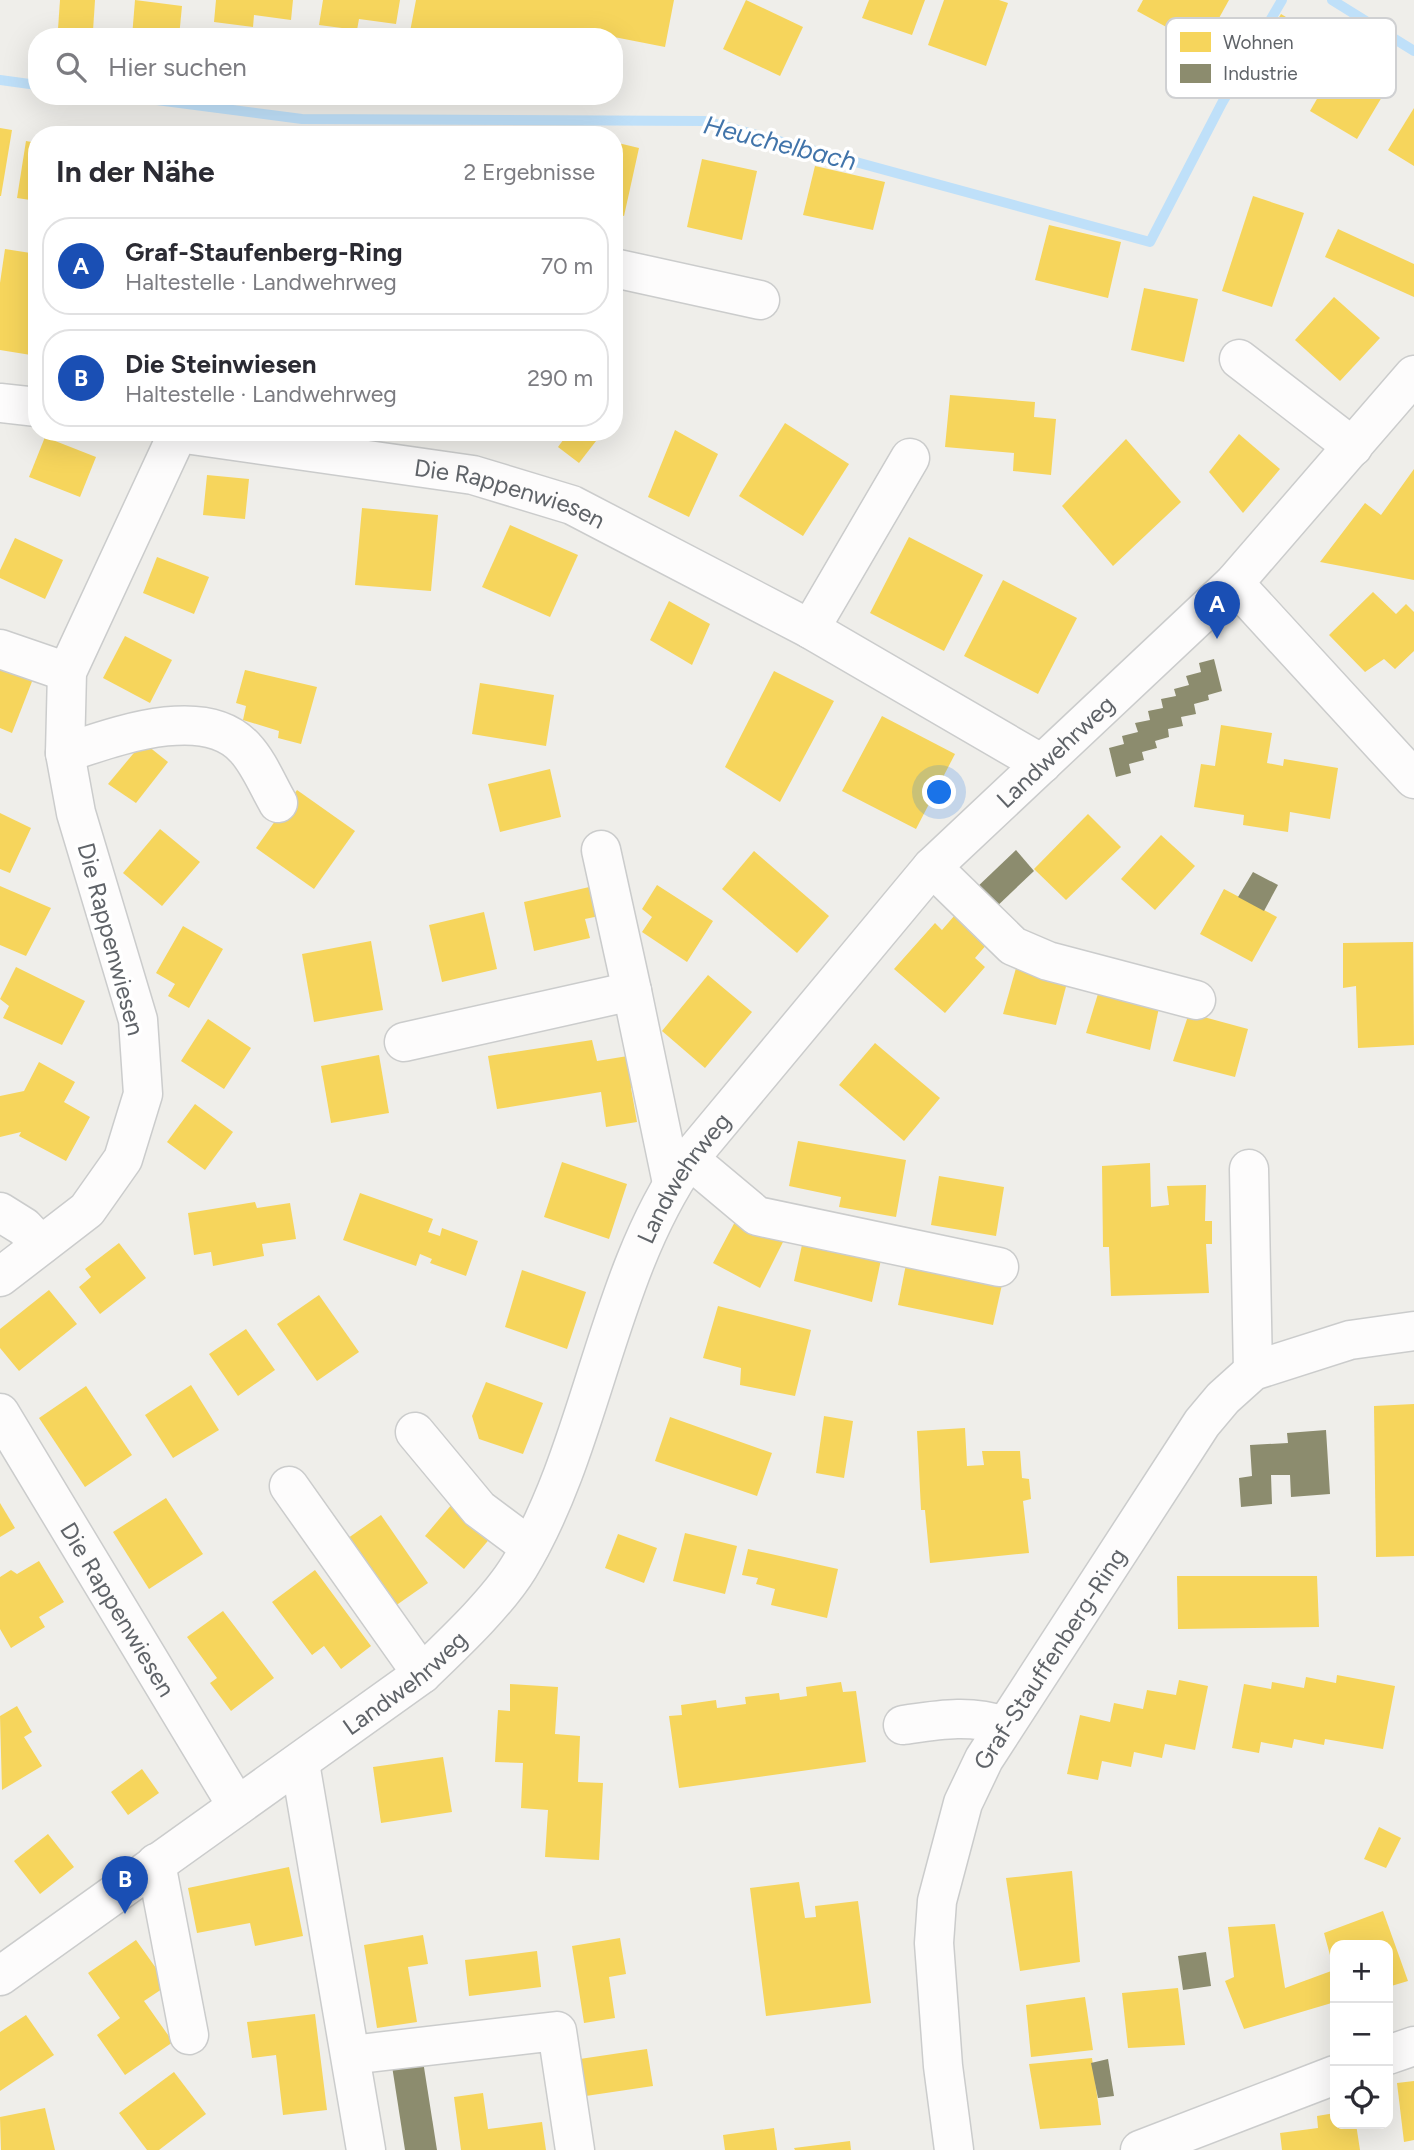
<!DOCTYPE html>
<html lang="de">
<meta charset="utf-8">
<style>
body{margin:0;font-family:Figtree,sans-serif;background:#f2f2f3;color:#2b2b33}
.controls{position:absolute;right:21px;bottom:21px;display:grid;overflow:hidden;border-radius:14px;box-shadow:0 7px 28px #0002}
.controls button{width:63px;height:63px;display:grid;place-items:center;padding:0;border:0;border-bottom:2px solid #e1e1e2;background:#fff;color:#2b2b33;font:35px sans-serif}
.you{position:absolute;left:940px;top:793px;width:24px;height:24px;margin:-18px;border:5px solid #fff;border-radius:50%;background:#1a73e8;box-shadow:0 0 0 10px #1a73e833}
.badge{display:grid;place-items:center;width:46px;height:46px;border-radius:50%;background:#111827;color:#fff;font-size:23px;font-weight:700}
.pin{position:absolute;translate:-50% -58px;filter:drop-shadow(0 2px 4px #0008)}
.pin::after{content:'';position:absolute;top:37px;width:24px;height:21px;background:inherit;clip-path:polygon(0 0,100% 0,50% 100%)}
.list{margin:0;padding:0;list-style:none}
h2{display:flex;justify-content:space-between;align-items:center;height:91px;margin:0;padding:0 28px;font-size:30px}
h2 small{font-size:23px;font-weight:400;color:#7c7c81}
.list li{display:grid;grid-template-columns:46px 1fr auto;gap:21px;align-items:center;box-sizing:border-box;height:98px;margin:0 14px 14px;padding:0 14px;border:2px solid #e1e1e2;border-radius:28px}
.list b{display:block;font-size:26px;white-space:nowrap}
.list p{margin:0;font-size:23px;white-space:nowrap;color:#7c7c81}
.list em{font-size:23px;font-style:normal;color:#7c7c81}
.icon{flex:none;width:38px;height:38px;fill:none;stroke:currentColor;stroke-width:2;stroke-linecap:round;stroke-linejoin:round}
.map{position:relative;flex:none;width:1414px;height:2150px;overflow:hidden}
.search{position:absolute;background:#fff;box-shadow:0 7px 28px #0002;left:28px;top:28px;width:595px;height:77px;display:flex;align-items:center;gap:18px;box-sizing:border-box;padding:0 24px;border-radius:28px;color:#7c7c81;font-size:26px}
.panel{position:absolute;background:#fff;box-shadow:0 7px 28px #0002;left:28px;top:126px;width:595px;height:315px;border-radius:28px}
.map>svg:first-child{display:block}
.homes{fill:#f6d55c}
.industry{fill:#8c8c6e}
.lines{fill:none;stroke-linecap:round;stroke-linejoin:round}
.stream{stroke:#bfe0f9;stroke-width:10}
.minor-casing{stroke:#cbcccc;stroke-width:41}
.minor{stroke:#fdfcfc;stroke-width:38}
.labels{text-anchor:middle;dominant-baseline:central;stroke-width:7;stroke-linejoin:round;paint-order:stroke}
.street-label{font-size:24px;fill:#5f6368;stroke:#fff}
.water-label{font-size:26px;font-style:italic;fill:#4174aa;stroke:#fff}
.key{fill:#fff;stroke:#cfd0d2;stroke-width:2}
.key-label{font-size:19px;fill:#5f6368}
</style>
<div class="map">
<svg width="1414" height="2150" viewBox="0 0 1414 2150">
<rect width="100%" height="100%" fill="#efeeea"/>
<g class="homes">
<path d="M60,0H95L93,31L58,29Z"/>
<path d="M135,0L182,6L179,37H132Z"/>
<path d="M216,0H293L291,20L254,15L253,27L214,22Z"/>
<path d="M323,0H400L396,24L359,19L357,30L319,25Z"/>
<path d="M416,0H674L665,47L614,37H409Z"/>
<path d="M746,0L803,27L780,76L723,49Z"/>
<path d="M869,0H925L912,35L862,18Z"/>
<path d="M944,0H999L1008,3L986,66L928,45Z"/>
<path d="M1143,0H1229L1203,47L1137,11Z"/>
<path d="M1281,14L1324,40L1290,96L1248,71Z"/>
<path d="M1344,52L1392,80L1357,139L1310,111Z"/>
<path d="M1414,108V166L1388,150Z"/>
<path d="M0,128L12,130L1,196H0Z"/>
<path d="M26,141L37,143V201L17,198Z"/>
<path d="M614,142L639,148L624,216L614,213Z"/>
<path d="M702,159L757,171L742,240L687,227Z"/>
<path d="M815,166L885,182L873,230L803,215Z"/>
<path d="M1253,196L1304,213L1272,307L1222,291Z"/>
<path d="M1049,225L1121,242L1108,298L1035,280Z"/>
<path d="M1338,229L1414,264V297L1325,257Z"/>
<path d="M5,249L37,254V356L0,350V283Z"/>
<path d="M1144,288L1198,299L1184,362L1131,350Z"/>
<path d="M1334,297L1380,338L1340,381L1295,340Z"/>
<path d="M950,395L1035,402L1034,417L1056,419L1051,475L1013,471L1014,453L945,447Z"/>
<path d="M785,423L849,464L803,536L739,496Z"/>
<path d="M675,430L718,454L689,517L648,497Z"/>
<path d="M569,432H603L579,463L558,447Z"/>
<path d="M1239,434L1280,469L1243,513L1209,472Z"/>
<path d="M45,437L96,457L80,497L29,477Z"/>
<path d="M1126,439L1181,502L1113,566L1062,506Z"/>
<path d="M1414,469V580L1320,562L1365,503L1381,515Z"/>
<path d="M207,475L249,479L245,519L203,515Z"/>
<path d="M362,508L438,515L431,591L355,585Z"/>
<path d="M510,525L578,555L550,617L482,587Z"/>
<path d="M909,537L983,575L944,651L870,613Z"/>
<path d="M15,538L63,560L45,599L0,578V570Z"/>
<path d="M157,557L209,577L194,614L143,593Z"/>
<path d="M1003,580L1077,618L1038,694L964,656Z"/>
<path d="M1373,592L1396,614L1406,604L1414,612V651L1395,669L1384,659L1365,672L1329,635Z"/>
<path d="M669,601L710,624L692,665L650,640Z"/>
<path d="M125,636L172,660L150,703L103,678Z"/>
<path d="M0,666L33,679L12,733L0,728Z"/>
<path d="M245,670L317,687L301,744L278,738L279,731L243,720L246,706L236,703Z"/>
<path d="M774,671L834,701L780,802L725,767Z"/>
<path d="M480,683L554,695L546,746L472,734Z"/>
<path d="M882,716L955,754L916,829L842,791Z"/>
<path d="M1221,725L1272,733L1267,763L1283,766L1284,759L1338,768L1330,819L1290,812L1288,832L1243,825L1244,815L1194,807L1201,764L1215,766Z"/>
<path d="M143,742L168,762L136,803L108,784Z"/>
<path d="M550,769L561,817L500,832L488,784Z"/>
<path d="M297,790L355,831L314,889L256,848Z"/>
<path d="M0,813L31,828L10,873L0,869Z"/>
<path d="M1088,814L1121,847L1066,900L1034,869Z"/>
<path d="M160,829L200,862L162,906L123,873Z"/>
<path d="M1161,835L1195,866L1155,910L1121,879Z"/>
<path d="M754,851L829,916L797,953L722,889Z"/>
<path d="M598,885L604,915L585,919L590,938L534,951L524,902Z"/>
<path d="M657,885L713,921L687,962L642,932L652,917L642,909Z"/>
<path d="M0,886L51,908L26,956L0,945Z"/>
<path d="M1224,889L1277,917L1252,962L1200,934Z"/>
<path d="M961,908L994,936L975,958L985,967L945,1013L894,969L935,923L942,930Z"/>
<path d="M484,912L497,969L442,982L429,925Z"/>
<path d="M183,926L223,949L189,1008L168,996L175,984L156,973Z"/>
<path d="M371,941L383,1010L314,1022L302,954Z"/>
<path d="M1413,942L1414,1045L1358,1048L1356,986L1343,988V943Z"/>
<path d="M1018,961L1069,975L1056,1025L1003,1014Z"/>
<path d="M16,967L85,1001L62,1045L3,1018L9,1006L0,999Z"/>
<path d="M708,975L752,1012L705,1068L662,1031Z"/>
<path d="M1101,984L1160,1003L1150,1050L1086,1033Z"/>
<path d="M1189,1013L1248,1029L1235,1077L1173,1061Z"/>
<path d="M208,1019L251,1048L224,1089L181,1061Z"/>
<path d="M592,1040L597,1061L634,1055L639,1086L631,1088L637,1122L606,1127L601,1092L497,1109L488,1056Z"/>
<path d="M875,1043L940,1098L904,1141L839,1085Z"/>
<path d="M379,1055L389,1113L331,1123L321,1066Z"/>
<path d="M39,1062L75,1082L64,1102L90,1117L66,1161L19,1136L21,1132L0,1137V1096L24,1091Z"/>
<path d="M195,1104L233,1132L205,1170L167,1142Z"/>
<path d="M798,1141L906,1160L896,1217L839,1207L841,1197L789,1186Z"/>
<path d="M562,1162L627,1184L609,1239L544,1217Z"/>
<path d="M1150,1163L1151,1207L1169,1205L1167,1186L1206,1185L1205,1221H1212V1244H1206L1209,1293L1111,1296L1109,1247H1103L1102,1166Z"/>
<path d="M939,1176L1004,1187L996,1236L931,1225Z"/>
<path d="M360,1193L433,1219L428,1232L440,1236L442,1228L478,1241L466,1276L430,1263L432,1259L420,1254L416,1266L343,1240Z"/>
<path d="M255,1202L257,1208L290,1203L296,1239L262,1244L264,1256L213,1266L211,1252L194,1255L188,1213Z"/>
<path d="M737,1218L785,1238L760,1288L713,1263Z"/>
<path d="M804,1236L882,1255L872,1302L794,1281Z"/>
<path d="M119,1243L146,1278L100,1314L79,1287L91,1277L85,1269Z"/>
<path d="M907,1259L1003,1280L993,1325L898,1305Z"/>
<path d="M522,1270L586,1292L567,1349L505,1327Z"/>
<path d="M49,1290L77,1324L19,1371L0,1348V1329Z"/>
<path d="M319,1295L359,1352L317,1381L277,1324Z"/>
<path d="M718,1306L811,1330L795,1396L740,1385L741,1368L703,1358Z"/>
<path d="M246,1329L275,1370L238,1396L209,1354Z"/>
<path d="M486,1382L543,1403L523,1454L479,1439L472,1416Z"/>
<path d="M191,1385L219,1430L173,1458L145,1415Z"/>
<path d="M86,1386L132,1455L85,1487L39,1418Z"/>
<path d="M1414,1404V1556L1376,1557L1374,1406Z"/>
<path d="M824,1416L853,1421L844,1478L816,1473Z"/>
<path d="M670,1417L772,1453L757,1496L655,1461Z"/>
<path d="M965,1428L967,1466L984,1465L982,1451H1020L1022,1478L1029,1479L1031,1499L1023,1501L1029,1553L930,1563L925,1510H921L917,1431Z"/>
<path d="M166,1498L203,1554L149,1589L113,1532Z"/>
<path d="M0,1503L15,1528L0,1537Z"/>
<path d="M453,1503L492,1536L464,1569L425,1536Z"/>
<path d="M381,1515L428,1583L388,1611L341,1543Z"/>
<path d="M685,1533L737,1546L725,1594L673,1581Z"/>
<path d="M618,1534L657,1548L644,1583L605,1568Z"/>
<path d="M748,1549L838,1569L827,1618L771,1605L775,1589L756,1584L758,1578L742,1575Z"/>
<path d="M39,1561L64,1602L39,1617L45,1627L11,1648L0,1629V1577L11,1570L17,1574Z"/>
<path d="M315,1570L371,1646L341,1669L324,1646L312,1655L272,1602Z"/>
<path d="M1177,1576H1317L1319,1627L1178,1629Z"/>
<path d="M223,1611L274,1678L231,1711L210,1683L217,1678L187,1637Z"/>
<path d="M1337,1675L1395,1686L1383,1749L1325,1739L1324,1745L1294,1739L1292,1748L1261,1742L1259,1753L1232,1748L1244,1684L1271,1689L1272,1682L1304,1688L1306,1677L1336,1683Z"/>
<path d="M1179,1680L1208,1686L1195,1750L1165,1744L1162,1758L1134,1752L1131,1767L1102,1761L1098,1780L1067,1774L1080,1715L1110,1722L1114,1703L1143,1709L1147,1690L1176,1695Z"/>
<path d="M841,1682L843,1692L856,1691L866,1762L679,1788L669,1716L682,1715L681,1705L716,1700L717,1708L746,1704L745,1697L779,1693L780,1700L807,1696L806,1687Z"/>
<path d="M510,1684L558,1687L555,1734L580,1736L578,1782L603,1783L599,1860L545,1857L548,1810L521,1808L523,1763L495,1762L498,1710L510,1711Z"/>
<path d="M17,1706L32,1732L24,1737L42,1766L2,1790L0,1716Z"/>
<path d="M443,1757L452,1812L381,1823L373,1767Z"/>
<path d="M142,1769L159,1793L128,1815L111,1792Z"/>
<path d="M1379,1827L1401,1838L1386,1868L1364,1859Z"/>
<path d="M48,1834L74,1867L40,1894L14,1861Z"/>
<path d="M289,1867L303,1936L255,1946L250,1923L197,1933L188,1888Z"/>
<path d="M1072,1871L1080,1962L1020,1971L1006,1878Z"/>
<path d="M799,1882L805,1918L816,1917L815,1906L858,1901L871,2003L766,2016L750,1888Z"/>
<path d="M1383,1911L1408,1981L1388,1987V1945H1335V2002L1244,2029L1225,1981L1234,1977L1228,1927L1275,1924L1285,1988L1334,1970L1324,1933Z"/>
<path d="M423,1935L428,1964L408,1967L417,2022L377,2028L364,1945Z"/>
<path d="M620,1938L626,1974L609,1977L615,2018L584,2023L572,1946Z"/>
<path d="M136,1940L168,1985L144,2001L173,2042L125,2075L97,2035L120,2018L88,1973Z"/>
<path d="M537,1951L541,1987L469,1996L465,1960Z"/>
<path d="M1178,1988L1185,2045L1128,2048L1122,1993Z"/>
<path d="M1085,1997L1093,2050L1031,2057L1026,2005Z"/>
<path d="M315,2014L327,2110L283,2115L276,2055L252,2058L247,2022Z"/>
<path d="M26,2015L54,2055L0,2091V2032Z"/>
<path d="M647,2049L653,2086L579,2097L573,2060Z"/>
<path d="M1092,2058L1101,2125L1040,2129L1029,2064Z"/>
<path d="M174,2072L206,2114L159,2150H147L119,2113Z"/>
<path d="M1414,2081V2140L1404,2142L1397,2083Z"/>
<path d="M483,2093L488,2129L542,2122L546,2150H461L454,2097Z"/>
<path d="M45,2108L55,2150H1L0,2117Z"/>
<path d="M1335,2113V2124H1356L1360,2150H1282L1280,2133L1318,2128L1317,2116Z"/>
<path d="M774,2128L777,2150H725L723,2135Z"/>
<path d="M850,2141L851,2150H795L794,2148Z"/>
</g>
<g class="industry">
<path d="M1214,659L1222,691L1208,695L1209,700L1194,704L1196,714L1181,717L1183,726L1168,729L1169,737L1155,741L1157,748L1142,752L1144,760L1129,764L1131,773L1116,777L1109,748L1124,744L1122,736L1138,732L1135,723L1150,720L1148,711L1163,708L1161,699L1176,696L1174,689L1189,685L1186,676L1201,672L1199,663Z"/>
<path d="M1016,850L1034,871L993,910L974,890Z"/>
<path d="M1253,872L1278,885L1264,911L1238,897Z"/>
<path d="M1326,1430L1330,1494L1291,1497L1290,1475H1271L1272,1504L1241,1507L1239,1478L1252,1476L1250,1445L1288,1443L1287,1433Z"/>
<path d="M1206,1952L1211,1986L1183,1990L1178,1956Z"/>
<path d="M1108,2059L1114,2096L1098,2098L1091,2063Z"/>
<path d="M423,2061L437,2150H405L392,2066Z"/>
</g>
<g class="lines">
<g class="stream">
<path d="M1332,0L1414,51"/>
<path d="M0,80L37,85"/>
<path d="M126,96L302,119L705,121L1150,242L1222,103L1282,0"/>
</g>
<g class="minor-casing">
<g id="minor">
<path d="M614,268L760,300"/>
<path d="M1239,359L1353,447"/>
<path d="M0,403L37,407"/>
<path d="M1234,583L1414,779"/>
<path d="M810,629L910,458"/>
<path d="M0,649L67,672"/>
<path d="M65,753C112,738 204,702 245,748C259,763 268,786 278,803"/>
<path d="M601,850L632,991"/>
<path d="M932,867L1013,946L1048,961L1196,1000"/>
<path d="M404,1042L632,991L672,1183"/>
<path d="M689,1159L757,1216L999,1267"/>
<path d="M1249,1169L1253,1371"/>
<path d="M0,1212L24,1227L41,1245"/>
<path id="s1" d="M0,1277L87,1210L123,1159L143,1094L138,1020L76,813L65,753L67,672L178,433L473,475L572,505L810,629L1042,764"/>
<path id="s2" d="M0,1413L237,1806"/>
<path d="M415,1432L479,1509L530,1547"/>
<path d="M289,1486L422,1674"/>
<path d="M903,1725C938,1720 970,1714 1004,1726"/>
<path d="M300,1763L366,2150"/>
<path d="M156,1863L189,2035"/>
<path id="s3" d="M0,1976L422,1674C453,1644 497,1603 519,1567C593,1445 606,1277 689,1159L932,867L1234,583L1414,375"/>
<path d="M351,2055L557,2031L575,2150"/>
<path d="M1388,2055L1414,2046"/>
<path id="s4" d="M954,2150L943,2066L934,1943L937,1901L963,1803L984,1759L1202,1423L1223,1398L1253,1371L1350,1340L1414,1331"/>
<path d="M1140,2150L1335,2075"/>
</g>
</g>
<use href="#minor" class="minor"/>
</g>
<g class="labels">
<g class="street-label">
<text stroke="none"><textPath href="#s1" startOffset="1274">Die Rappenwiesen</textPath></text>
<text stroke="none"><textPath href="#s3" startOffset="1656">Landwehrweg</textPath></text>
<text transform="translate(111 939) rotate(75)">Die Rappenwiesen</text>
<text stroke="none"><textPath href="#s3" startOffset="1088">Landwehrweg</textPath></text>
<text stroke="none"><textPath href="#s2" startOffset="229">Die Rappenwiesen</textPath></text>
<text stroke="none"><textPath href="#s4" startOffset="520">Graf-Stauffenberg-Ring</textPath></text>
<text stroke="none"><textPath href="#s3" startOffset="500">Landwehrweg</textPath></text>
</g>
<g class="water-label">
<text transform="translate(780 143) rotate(14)">Heuchelbach</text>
</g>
</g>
<rect x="1166" y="18" width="230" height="80" rx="10" class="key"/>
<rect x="1180" y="32" width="31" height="20" fill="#f6d55c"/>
<rect x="1180" y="64" width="31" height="19" fill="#8c8c6e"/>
<g class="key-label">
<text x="1223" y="49">Wohnen</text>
<text x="1223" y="80">Industrie</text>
</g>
</svg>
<div class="controls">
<button>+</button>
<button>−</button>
<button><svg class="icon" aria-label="locate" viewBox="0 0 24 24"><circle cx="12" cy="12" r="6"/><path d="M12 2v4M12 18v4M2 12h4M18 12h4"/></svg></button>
</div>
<div class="you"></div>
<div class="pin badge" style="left:1217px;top:639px;background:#1a4fb4">A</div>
<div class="pin badge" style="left:125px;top:1914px;background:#1a4fb4">B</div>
<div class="search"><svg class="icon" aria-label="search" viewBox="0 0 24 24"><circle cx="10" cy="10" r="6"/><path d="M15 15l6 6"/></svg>Hier suchen</div>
<section class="panel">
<h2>In der Nähe<small>2 Ergebnisse</small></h2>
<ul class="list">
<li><span class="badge" style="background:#1a4fb4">A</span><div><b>Graf-Staufenberg-Ring</b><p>Haltestelle · Landwehrweg</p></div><em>70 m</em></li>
<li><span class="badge" style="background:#1a4fb4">B</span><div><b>Die Steinwiesen</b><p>Haltestelle · Landwehrweg</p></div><em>290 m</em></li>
</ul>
</section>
</div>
